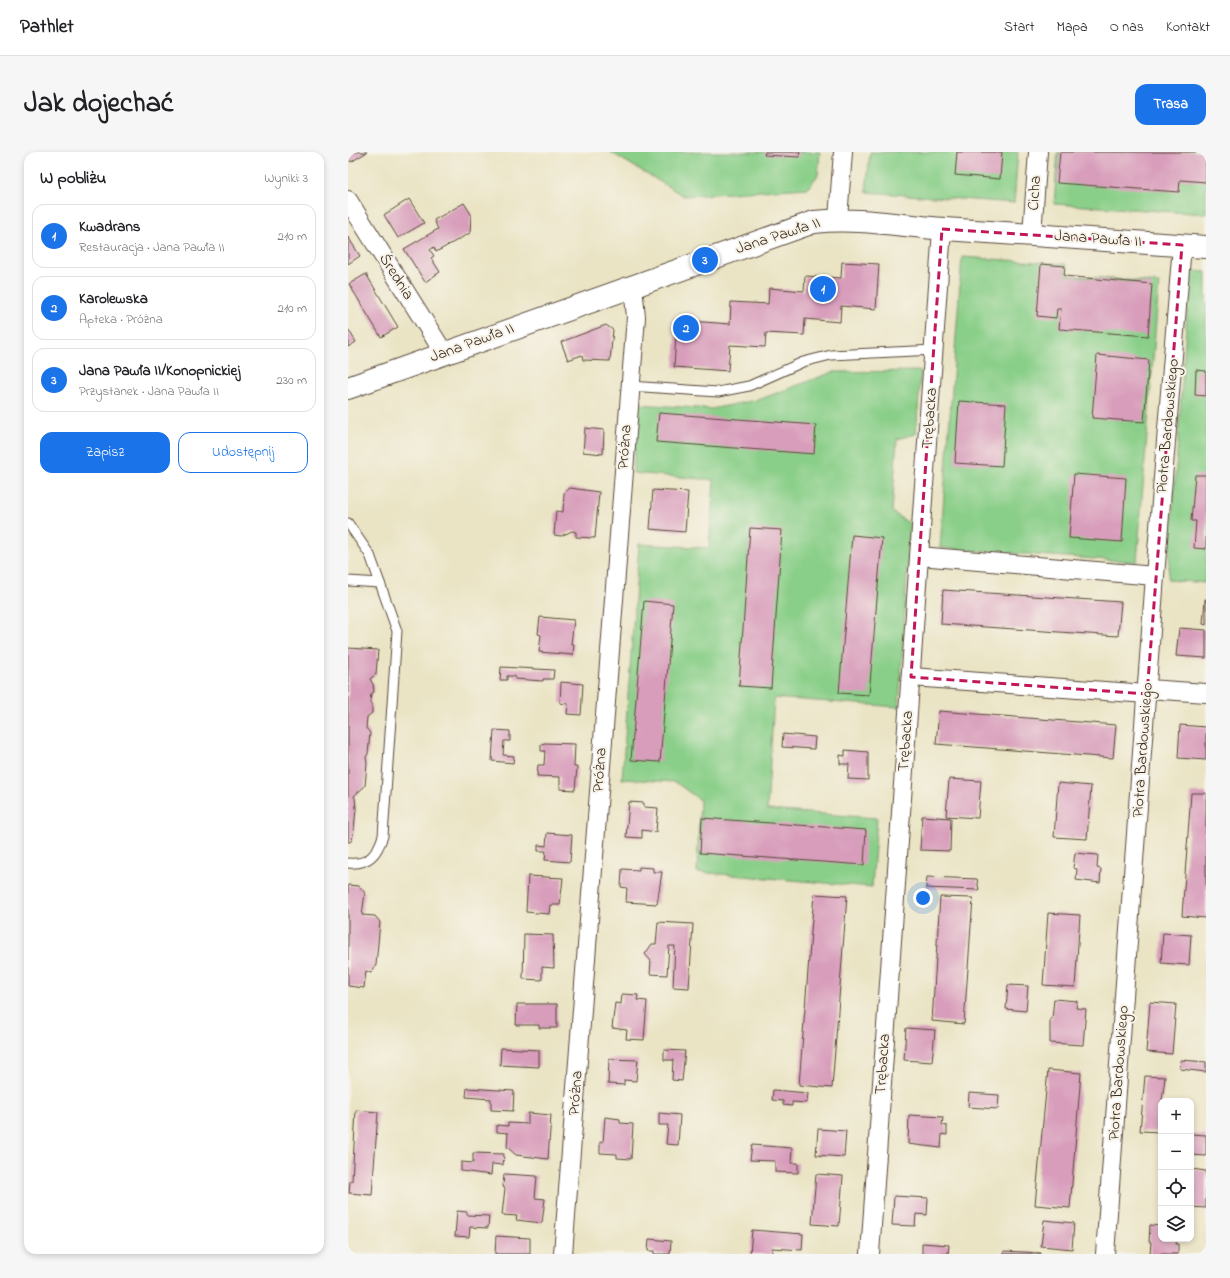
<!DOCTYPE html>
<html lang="pl">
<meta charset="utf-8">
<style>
body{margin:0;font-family:"Indie Flower",sans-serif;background:#f6f6f6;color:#202124}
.controls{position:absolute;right:12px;bottom:12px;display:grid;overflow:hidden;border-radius:8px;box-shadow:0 2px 6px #0003}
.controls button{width:36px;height:36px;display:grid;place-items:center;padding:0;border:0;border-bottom:1px solid #e0e0e0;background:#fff;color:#202124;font:20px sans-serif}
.you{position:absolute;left:575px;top:746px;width:14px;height:14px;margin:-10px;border:3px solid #fff;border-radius:50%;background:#1a73e8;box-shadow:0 0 0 6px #1a73e833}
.badge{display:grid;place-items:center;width:26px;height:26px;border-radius:50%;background:#1a73e8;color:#fff;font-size:13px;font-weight:700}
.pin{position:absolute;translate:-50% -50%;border:2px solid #fff;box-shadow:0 1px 4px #0006}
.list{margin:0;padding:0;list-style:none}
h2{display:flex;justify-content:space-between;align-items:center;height:52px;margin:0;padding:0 16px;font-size:17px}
h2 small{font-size:13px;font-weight:400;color:#757577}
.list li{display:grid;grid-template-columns:26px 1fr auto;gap:12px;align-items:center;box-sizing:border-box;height:64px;margin:0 8px 8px;padding:0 8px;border:1px solid #e0e0e0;border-radius:12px}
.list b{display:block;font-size:15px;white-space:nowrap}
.list p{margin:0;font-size:13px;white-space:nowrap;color:#757577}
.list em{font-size:13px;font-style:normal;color:#757577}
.actions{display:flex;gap:8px;padding:12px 16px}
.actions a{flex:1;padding:9px 0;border:1px solid #1a73e8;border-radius:12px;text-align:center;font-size:14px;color:#1a73e8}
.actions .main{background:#1a73e8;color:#fff}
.icon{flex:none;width:22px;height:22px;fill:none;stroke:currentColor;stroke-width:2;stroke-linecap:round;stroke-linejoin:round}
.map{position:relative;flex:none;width:858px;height:1102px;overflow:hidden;border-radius:12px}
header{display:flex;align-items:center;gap:24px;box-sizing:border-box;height:56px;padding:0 20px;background:#fff;border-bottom:1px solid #e0e0e0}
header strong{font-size:19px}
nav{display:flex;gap:22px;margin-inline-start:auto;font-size:14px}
.intro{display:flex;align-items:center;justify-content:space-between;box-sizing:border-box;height:96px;padding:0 24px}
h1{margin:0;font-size:28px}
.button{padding:10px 18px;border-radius:12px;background:#1a73e8;color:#fff;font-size:14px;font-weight:700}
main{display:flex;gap:24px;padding:0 24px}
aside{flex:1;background:#fff;border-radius:12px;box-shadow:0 2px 6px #0003}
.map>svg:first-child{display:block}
.green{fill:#8acf89;stroke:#627c54}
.building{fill:#d89dbb}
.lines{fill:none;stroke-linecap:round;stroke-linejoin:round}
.service-casing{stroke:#554637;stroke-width:11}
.minor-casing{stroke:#554637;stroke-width:20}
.tertiary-casing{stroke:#554637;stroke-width:24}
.service{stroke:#fff;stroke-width:9}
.minor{stroke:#fff;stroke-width:18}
.tertiary{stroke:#fff;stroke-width:22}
.marked{fill:none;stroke:#c2185b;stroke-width:3;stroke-dasharray:8 5;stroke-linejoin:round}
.labels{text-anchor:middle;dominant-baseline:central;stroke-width:4;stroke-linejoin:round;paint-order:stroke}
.street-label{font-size:16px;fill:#3b2a1e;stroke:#f7f3e8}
</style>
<header>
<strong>Pathlet</strong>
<nav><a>Start</a><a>Mapa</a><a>O nas</a><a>Kontakt</a></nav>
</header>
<div class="intro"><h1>Jak dojechać</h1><a class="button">Trasa</a></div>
<main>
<aside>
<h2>W pobliżu<small>Wyniki: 3</small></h2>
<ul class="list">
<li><span class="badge">1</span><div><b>Kwadrans</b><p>Restauracja · Jana Pawła II</p></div><em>210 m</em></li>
<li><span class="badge">2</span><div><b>Karolewska</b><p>Apteka · Próżna</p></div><em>210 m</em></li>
<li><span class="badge">3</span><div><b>Jana Pawła II/Konopnickiej</b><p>Przystanek · Jana Pawła II</p></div><em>230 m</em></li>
</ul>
<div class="actions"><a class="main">Zapisz</a><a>Udostępnij</a></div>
</aside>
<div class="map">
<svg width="858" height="1102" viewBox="0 0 858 1102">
<rect width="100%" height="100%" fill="#f7f3e8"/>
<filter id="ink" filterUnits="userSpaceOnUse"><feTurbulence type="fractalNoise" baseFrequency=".025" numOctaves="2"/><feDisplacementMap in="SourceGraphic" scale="8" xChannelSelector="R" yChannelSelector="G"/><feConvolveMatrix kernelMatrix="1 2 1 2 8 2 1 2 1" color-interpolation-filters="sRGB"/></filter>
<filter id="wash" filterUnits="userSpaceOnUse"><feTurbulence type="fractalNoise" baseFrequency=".012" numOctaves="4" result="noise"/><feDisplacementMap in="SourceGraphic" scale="16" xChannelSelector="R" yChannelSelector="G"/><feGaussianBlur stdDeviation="0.9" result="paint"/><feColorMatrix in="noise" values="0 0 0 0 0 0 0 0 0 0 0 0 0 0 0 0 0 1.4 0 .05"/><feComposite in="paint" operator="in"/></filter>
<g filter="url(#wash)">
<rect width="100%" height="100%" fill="#eae4c5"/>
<g class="green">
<path d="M262,0H472L470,23L460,36L336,44Z"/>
<path d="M522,0H670L666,51L518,40Z"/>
<path d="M710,0H858V62L706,52Z"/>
<path d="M614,105L718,112V123L811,131L789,410L592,396Z"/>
<path d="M842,119L858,120V431L820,428Z"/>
<path d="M573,219L568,282L549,287L544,360L562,372L551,555L426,546L419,658L529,666L524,735L349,720L352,648L327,630L274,627L291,392L361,396L366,328L285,321L290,252L363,257L413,247L485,220Z"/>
</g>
<g id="blocks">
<g class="building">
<path d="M0,0H19L3,10L0,6Z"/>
<path d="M417,0H452L451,5L416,3Z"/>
<path d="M609,0H654L652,27L607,23Z"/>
<path d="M712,0H858V30L832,28L831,40L709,31Z"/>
<path d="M61,47L76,71L50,86L36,63Z"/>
<path d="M116,51L123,62L122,81L88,100L86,95L82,98L86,104L83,106L92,120L77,130L56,97L90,77L86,68Z"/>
<path d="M0,85L12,104L0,112Z"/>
<path d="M494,110L531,112L528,157L493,154L492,170L457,167L456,183L418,181L417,195L382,193L380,219L326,215L329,168L382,172L383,150L420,152L421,136L456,139L457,124L493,126Z"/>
<path d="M693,112L717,114L716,124L804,132L800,184L711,177L713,157H709L708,166L689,164Z"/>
<path d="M18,122L50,175L33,185L1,132Z"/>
<path d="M258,173L265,178L262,209L235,208L234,203L220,208L213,190Z"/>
<path d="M0,177L8,190L0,195Z"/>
<path d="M749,203L801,208L796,270L744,266Z"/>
<path d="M848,218L858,219V244L847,243Z"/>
<path d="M611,249L658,252L654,314L607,311Z"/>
<path d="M311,261L468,273L466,302L308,290Z"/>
<path d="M237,276L256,278L255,302L235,300Z"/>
<path d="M726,322L778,326L774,390L721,386Z"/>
<path d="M847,323H858V397L846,396L848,369H843Z"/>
<path d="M222,336L251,340L247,386L228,385V380L224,379L213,384L206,383L208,359L215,360L216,341Z"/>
<path d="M305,338L340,340L337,380L302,377Z"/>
<path d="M402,376L434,378L423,536L391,534Z"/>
<path d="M504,383L534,386L521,543L491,541Z"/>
<path d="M595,438L773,450L770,484L593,472Z"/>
<path d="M857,447H858V473L855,472Z"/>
<path d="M296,449L325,452L312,610L283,608Z"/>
<path d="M192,465L226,468L223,492H226L225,503L191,500L193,483L190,482Z"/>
<path d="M831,476L858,478V506L828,504Z"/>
<path d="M0,496L30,498L28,522L22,527L25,532L26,540L23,542L22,550L24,553V561L19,565L18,576L22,581L20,602L18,605L19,612L17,634L6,644L7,646L8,656L6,678L4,688L2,690H0Z"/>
<path d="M153,515L206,518L205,527H195V529L167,527V524H159V528H152Z"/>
<path d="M213,530L235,532L233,563L219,562L220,552L212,551Z"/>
<path d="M591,559L768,573L765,606L588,592Z"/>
<path d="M832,573L858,575V608L830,606Z"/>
<path d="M146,578L162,579V589H156L155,603L166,604L165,611L144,609Z"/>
<path d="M435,582L467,585L466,597L434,595Z"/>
<path d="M197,591L227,592L226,615H229L227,638L212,637V625L189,624L190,613H196L197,599H193V592Z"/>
<path d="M497,598L520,600V628L500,627L501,612H492V603L497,604Z"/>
<path d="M601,627L633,629L630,666L598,664Z"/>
<path d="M710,631L743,634L739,687L706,685Z"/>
<path d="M843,641H858V766L834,764Z"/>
<path d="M281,650L296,651V655L310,656L308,680L294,678V686L278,685Z"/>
<path d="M574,664L603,666L602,699L572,698Z"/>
<path d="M354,666L518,678L516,713L352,701Z"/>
<path d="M199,681L224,683L222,710L197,708L198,699H190V693L198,694Z"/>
<path d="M727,701L750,703L749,716L753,717L752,731L728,728L729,717L725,716Z"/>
<path d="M291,715L305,716V720H314L309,752L278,750L279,736L273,735L274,717L291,718Z"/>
<path d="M180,724L215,726L212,753H202L201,762L178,760Z"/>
<path d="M579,725L629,727L631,738L578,736Z"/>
<path d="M0,733L11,734L17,741L14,763L27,764L32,770L28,813L23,821L18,819L16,836L0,834Z"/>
<path d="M466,742L499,744L484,936L451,933Z"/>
<path d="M592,745L625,746L616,872L584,869Z"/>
<path d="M700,761L732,763L727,835L695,833Z"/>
<path d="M310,770L345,772L341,836L325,835L327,794H321L319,823L302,822L303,809L297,802L304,792H308Z"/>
<path d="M815,781L843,783L841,813L813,811Z"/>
<path d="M176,782L205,783L206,816L194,815V828L175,827Z"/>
<path d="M660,833L680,834L678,859L658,857Z"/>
<path d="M274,842L290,843L289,848L299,849L296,888L278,887L279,878L264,876L267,851L273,852Z"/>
<path d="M706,847L729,849L728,856L738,857L735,893L702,891V867H704Z"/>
<path d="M802,850L828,852L824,902L798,900Z"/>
<path d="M169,852H209V876H191V873H168Z"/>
<path d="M558,876L587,878L584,910L556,908Z"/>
<path d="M153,896L191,898V915L152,913Z"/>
<path d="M316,898L337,899L334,929L324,928L325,908H316Z"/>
<path d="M261,907L290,908L288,929L276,928V933L260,932Z"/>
<path d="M833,908L858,910V920L832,917Z"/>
<path d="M700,918L733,921L722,1056L687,1053Z"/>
<path d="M797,924L817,925L814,949H813V980L792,979Z"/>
<path d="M119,936L166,939L165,959L143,958V947L118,945Z"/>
<path d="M425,938L460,941L459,951L444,950V954L435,953V949L424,948Z"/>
<path d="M621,941L651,943L650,957L620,955Z"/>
<path d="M8,958L30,960L24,1043L1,1041L2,1029H4Z"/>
<path d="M180,961L203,963L200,1007L168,1003L159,995L160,981L149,980V973L160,974V971L180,972Z"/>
<path d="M311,961L332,963L330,993L318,992L320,973H311Z"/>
<path d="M561,963L595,965L594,973L599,974V983L594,982L593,996L560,992Z"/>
<path d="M257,965L272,967V971L285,972L283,1007L269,1006V1002L252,1001V990H255Z"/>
<path d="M470,977L498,979L496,1005L468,1003Z"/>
<path d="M843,982L858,983V1004L843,1003Z"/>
<path d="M404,993L444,996L443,1011H450V1021L427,1020V1009L402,1008Z"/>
<path d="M125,1001L156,1002L155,1013L144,1012L143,1023L113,1019V1010L125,1011Z"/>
<path d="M843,1017L858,1019V1056L843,1055Z"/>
<path d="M156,1022L189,1024L187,1046L197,1047L194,1071L168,1068L169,1064L154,1063L157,1036L155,1035Z"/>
<path d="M468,1022L495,1024L491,1074L464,1072Z"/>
<path d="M546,1044L580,1046L579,1063L568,1062L567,1074L544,1073Z"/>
<path d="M109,1059L119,1060V1063L141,1064L140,1076L122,1075L121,1085L107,1084Z"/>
<path d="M696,1068L726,1071L724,1097L693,1094Z"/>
<path d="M802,1073L813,1074V1087H829L828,1092H830V1102H802L803,1090H801Z"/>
<path d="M404,1078L455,1082L454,1098L424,1096V1102H402Z"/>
<path d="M148,1084L182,1086V1102H147Z"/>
<path d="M301,1087L323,1089L322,1102H306V1099H300Z"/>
<path d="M574,1091L601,1093L600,1102H574Z"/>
<path d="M656,1099L693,1101V1102H656Z"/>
</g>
</g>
</g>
<g filter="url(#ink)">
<use href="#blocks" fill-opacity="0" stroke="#554637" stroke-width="1"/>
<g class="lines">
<g class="service-casing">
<g id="service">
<path d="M281,234L370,240L401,234L455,210L483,203L587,198"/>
<path d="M0,371L22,403L49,479L35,684C29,702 21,713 0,711"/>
<path d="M0,429L32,431"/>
</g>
</g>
<g class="minor-casing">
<g id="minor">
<path d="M0,48L96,201"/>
<path d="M490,67L495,0"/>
<path d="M684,82L690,0"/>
<path d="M571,404L807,424"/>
<path d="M563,525L799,542"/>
<path d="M800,537L858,541"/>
<path d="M215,1102L288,165L285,135"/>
<path d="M522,1102L594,77"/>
<path d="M757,1102L807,424L834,93"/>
</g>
</g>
<g class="tertiary-casing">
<path id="tertiary" d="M0,236L466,70C510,65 553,74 597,77C684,83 771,89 858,95"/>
</g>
<use href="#service" class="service"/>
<use href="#minor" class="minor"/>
<use href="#tertiary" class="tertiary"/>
</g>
</g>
<path class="marked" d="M594,77L834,93L799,542L563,525Z"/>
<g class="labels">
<g class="street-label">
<text transform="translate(687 41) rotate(-86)">Cicha</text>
<text transform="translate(430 84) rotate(-18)">Jana Pawła II</text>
<text transform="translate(750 87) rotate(4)">Jana Pawła II</text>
<text transform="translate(48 125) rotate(58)">Średnia</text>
<text transform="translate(124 191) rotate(-20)">Jana Pawła II</text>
<text transform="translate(582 266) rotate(-86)">Trębacka</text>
<text transform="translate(820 274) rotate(-85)">Piotra Bardowskiego</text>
<text transform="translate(277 295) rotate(-86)">Próżna</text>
<text transform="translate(558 589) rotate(-86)">Trębacka</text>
<text transform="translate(795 598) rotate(-86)">Piotra Bardowskiego</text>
<text transform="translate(252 618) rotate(-86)">Próżna</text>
<text transform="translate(535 912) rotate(-86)">Trębacka</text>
<text transform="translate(771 921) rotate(-86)">Piotra Bardowskiego</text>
<text transform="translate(228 941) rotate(-86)">Próżna</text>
</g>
</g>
</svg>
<div class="controls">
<button>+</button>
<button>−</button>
<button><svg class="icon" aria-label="locate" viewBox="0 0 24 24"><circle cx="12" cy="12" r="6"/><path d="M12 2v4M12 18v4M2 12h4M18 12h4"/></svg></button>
<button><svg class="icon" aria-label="layers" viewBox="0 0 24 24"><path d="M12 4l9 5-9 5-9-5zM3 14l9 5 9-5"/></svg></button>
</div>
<div class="you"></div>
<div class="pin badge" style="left:475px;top:137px">1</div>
<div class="pin badge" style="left:338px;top:176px">2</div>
<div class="pin badge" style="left:357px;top:108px">3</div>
</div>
</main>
